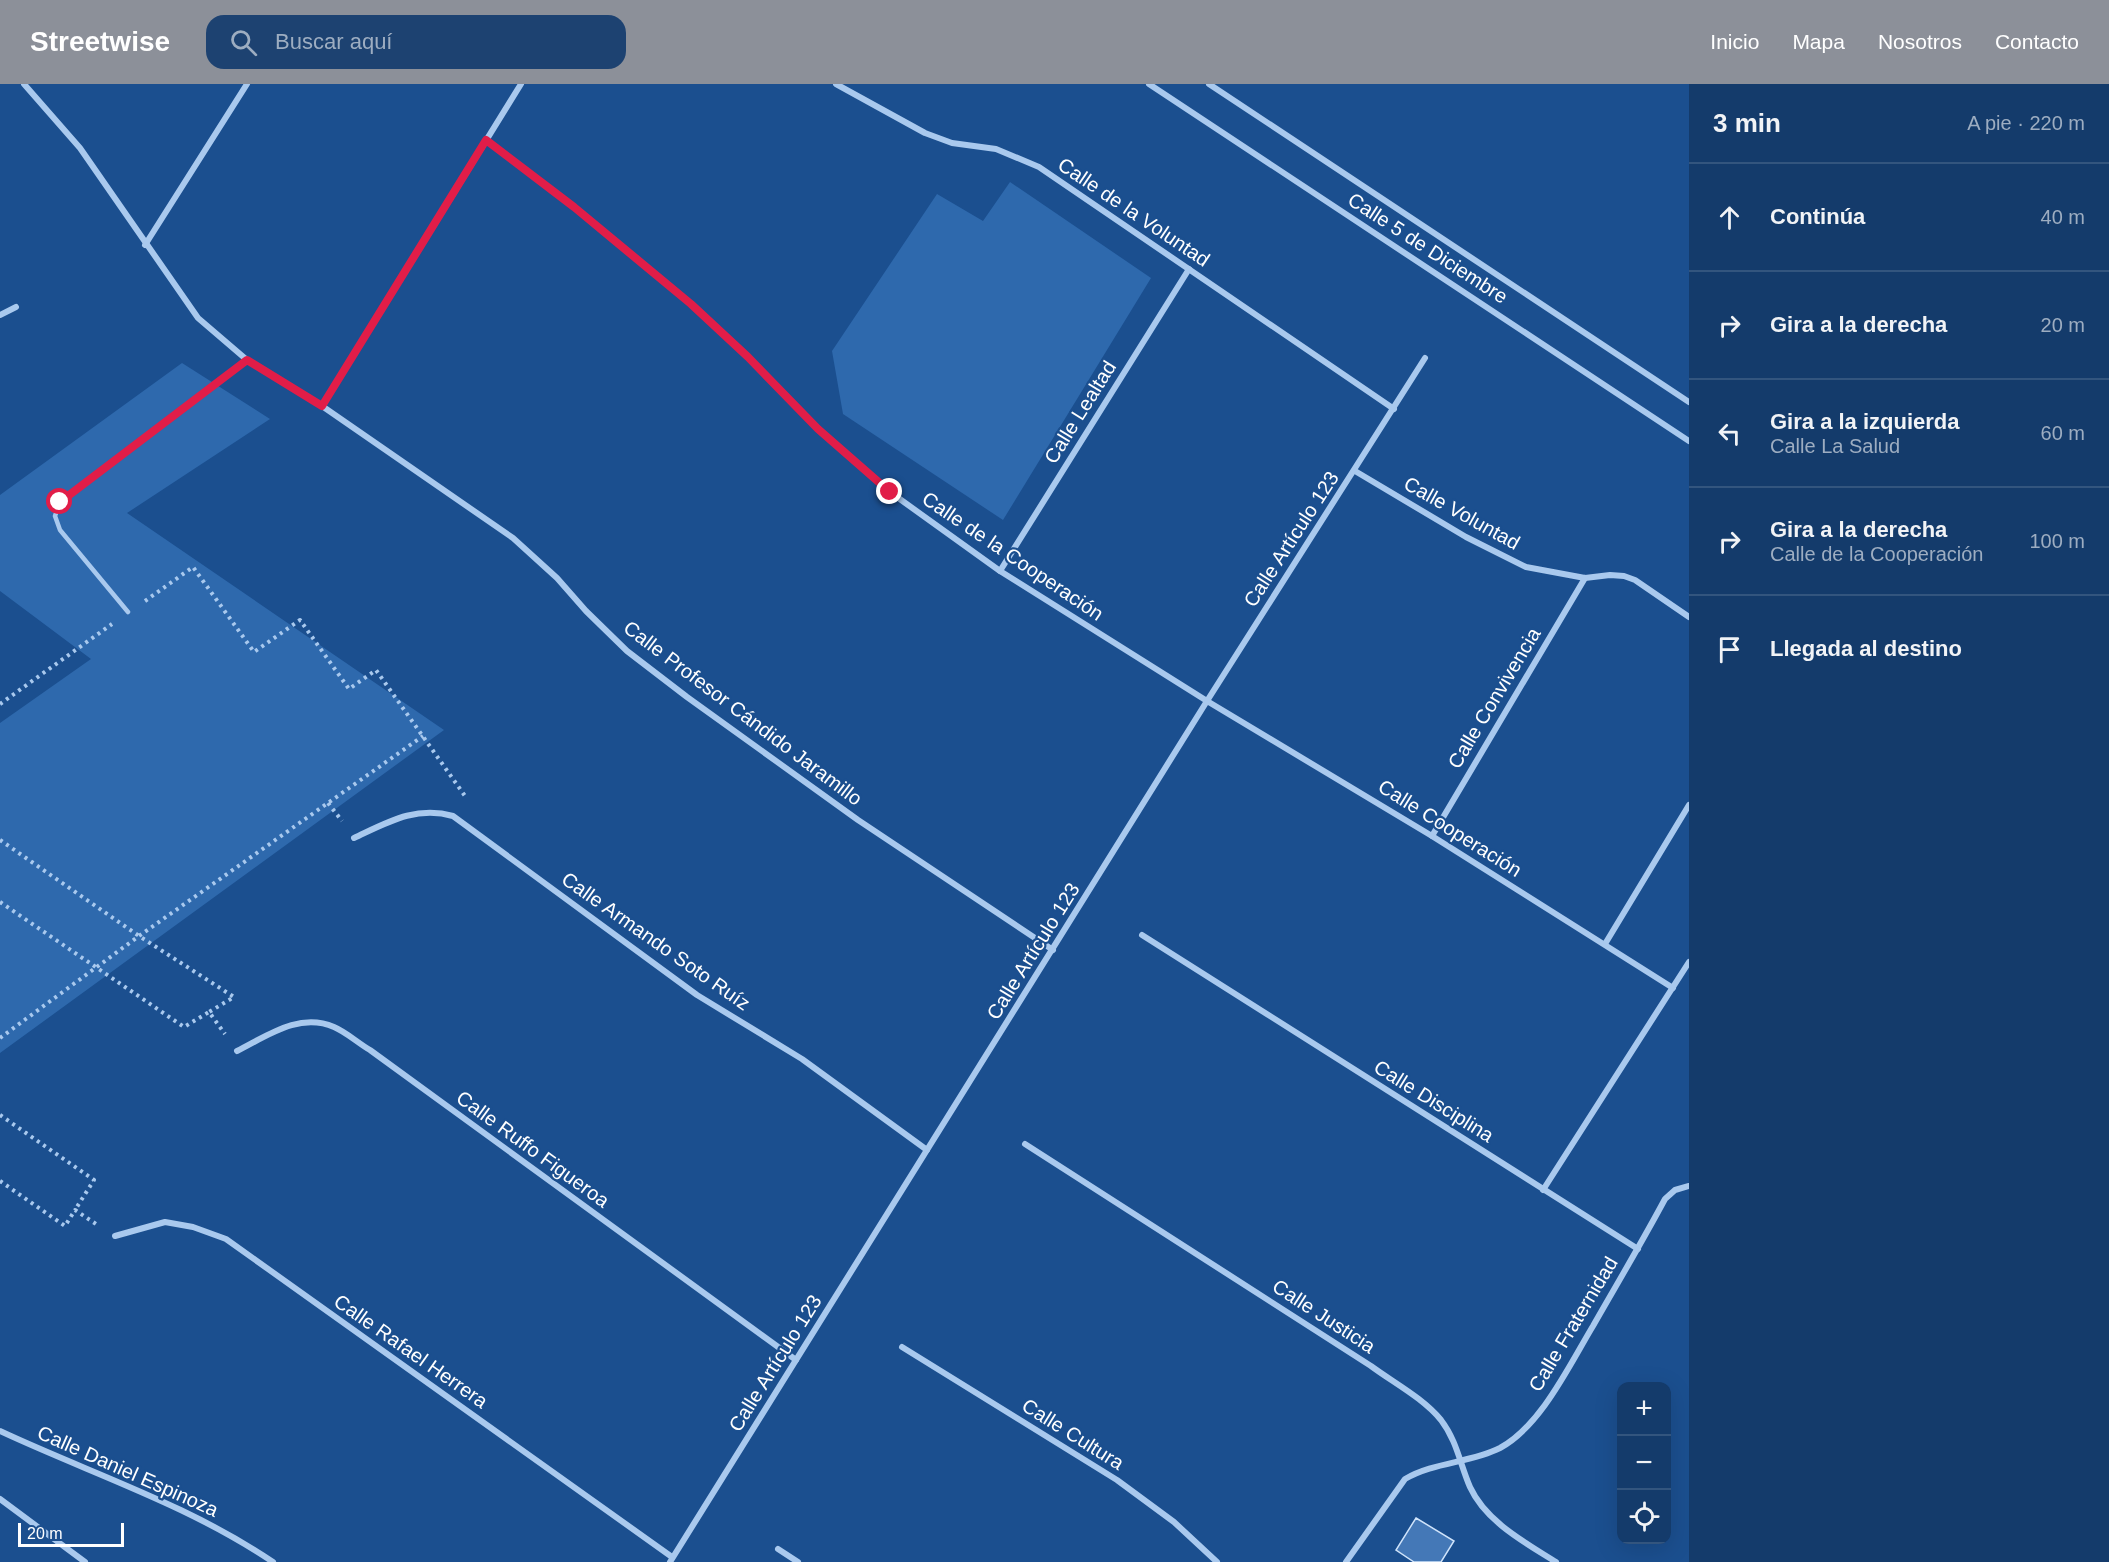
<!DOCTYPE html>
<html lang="es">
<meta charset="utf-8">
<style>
body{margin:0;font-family:Arial,sans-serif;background:#1d4271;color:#f1f3f6}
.controls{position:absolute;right:18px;bottom:18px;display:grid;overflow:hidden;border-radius:12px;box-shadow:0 6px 24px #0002}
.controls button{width:54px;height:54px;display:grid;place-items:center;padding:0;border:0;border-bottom:2px solid #33557e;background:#143b6b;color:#f1f3f6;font:30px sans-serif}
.scale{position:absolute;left:18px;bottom:15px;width:106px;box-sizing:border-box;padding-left:6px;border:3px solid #fff;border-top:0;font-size:16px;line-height:21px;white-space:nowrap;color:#fff;-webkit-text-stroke:4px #1b4f8f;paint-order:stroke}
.stop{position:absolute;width:18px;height:18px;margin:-14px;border:4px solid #e11d48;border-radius:50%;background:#fff}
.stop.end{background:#e11d48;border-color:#fff;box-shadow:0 2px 6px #0008}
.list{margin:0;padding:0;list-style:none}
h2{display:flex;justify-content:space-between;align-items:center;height:78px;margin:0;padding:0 24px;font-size:26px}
h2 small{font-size:20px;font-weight:400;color:#9dadc1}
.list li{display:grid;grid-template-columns:39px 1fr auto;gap:18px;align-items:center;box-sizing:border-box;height:108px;padding:0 24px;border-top:2px solid #33557e}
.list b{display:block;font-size:22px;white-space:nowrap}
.list p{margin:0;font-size:20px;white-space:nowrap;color:#9dadc1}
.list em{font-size:20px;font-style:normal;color:#9dadc1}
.icon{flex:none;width:33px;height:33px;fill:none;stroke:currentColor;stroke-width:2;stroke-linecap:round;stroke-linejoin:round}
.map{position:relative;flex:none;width:1689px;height:1478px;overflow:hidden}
header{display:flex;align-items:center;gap:36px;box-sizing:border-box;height:84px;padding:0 30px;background:#8c9099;color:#fff}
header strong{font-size:28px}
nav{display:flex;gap:33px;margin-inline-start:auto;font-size:21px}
.search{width:420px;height:54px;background:#1d4271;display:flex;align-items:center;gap:15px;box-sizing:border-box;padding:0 21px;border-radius:18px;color:#9dadc1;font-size:22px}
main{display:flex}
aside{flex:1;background:#143b6b}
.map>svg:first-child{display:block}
.green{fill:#2e69ad}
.building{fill:#4478b7;stroke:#cfe3fa;stroke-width:1.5}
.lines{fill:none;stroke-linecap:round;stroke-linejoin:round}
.path{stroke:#a9c9ee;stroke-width:4;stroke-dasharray:3 4.5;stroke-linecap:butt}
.lane{stroke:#a9c9ee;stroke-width:4.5}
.street{stroke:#a9c9ee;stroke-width:6}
.route{stroke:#e11d48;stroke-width:8}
.labels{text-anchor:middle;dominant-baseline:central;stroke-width:4.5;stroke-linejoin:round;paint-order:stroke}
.street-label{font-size:20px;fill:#fff;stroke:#1b4f8f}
</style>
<header>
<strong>Streetwise</strong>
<div class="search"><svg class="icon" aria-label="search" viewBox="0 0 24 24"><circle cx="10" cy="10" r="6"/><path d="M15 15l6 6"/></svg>Buscar aquí</div>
<nav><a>Inicio</a><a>Mapa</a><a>Nosotros</a><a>Contacto</a></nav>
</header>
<main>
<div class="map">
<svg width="1689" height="1478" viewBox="0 0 1689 1478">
<rect width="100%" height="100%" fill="#1b4f8f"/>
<g class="green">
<path d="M1010,98L1151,194L1003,436L843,330L832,267L937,110L983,137Z"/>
<path d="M182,279L270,335L127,429L444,646L0,969V639L91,575L0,507V411Z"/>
</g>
<path class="building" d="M1416,1434L1454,1457L1441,1478H1414L1396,1466Z"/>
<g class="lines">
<g class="path">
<path d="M145,517L193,483L254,568L300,536L349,605L376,586L465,712"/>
<path d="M0,620L112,540"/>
<path d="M328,719L342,737"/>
<path d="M0,756L139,852L234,913L209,928"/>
<path d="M0,818L184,943L209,928L225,950"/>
<path d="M0,954L139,852L423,652"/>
<path d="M0,1031L94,1096L75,1126"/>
<path d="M0,1097L65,1142L75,1126L99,1142"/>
</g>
<path class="lane" d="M128,528L60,446L55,432L60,418L247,276"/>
<g class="street">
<path d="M24,0L80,64L198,234L247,276L322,322L513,454L557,494L586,527L627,567L687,613L858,736L1053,866"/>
<path d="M836,0L925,49L952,59L996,65L1039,83L1394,325"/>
<path d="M1149,0L1689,357"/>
<path d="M1209,0L1689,318"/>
<path d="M486,56L574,123L691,220L748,273L818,345L890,408L1000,487L1207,617L1432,752L1673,904"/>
<path d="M145,161L247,0"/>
<path d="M0,231L16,223"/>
<path d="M322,322L521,0"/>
<path d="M1355,387L1466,453L1526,483L1585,494L1610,491L1624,492L1635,496L1689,533"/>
<path d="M1000,487L1189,185"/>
<path d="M1432,752L1585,494"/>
<path d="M354,754C386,739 416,721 453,732L697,911L802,975L927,1066"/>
<path d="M1142,851L1638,1165"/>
<path d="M1605,860L1689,721"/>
<path d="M237,967C267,952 299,928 334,943C346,948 358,959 370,966L796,1276"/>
<path d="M1025,1060L1371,1282C1394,1299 1423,1314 1441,1336C1457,1357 1460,1380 1470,1403C1486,1438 1526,1459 1556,1478"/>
<path d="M1543,1106L1689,878"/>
<path d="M115,1152L165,1138L193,1143L226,1155L672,1473"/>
<path d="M902,1263L1117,1396L1174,1438L1217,1478"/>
<path d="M0,1347C92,1390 187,1420 273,1478"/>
<path d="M0,1415L85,1478"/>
<path d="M778,1465L798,1478"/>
<path d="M670,1478L1207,617L1425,274"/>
<path d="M1346,1478L1405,1395C1434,1378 1470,1379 1500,1364C1541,1342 1570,1280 1593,1242C1617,1200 1642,1158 1665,1115L1675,1106L1689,1102"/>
</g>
</g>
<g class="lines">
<path class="route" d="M60,418L247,276L322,322L486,56L574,123L691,220L748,273L818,345L890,408"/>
</g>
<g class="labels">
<g class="street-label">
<text transform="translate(1134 128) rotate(34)">Calle de la Voluntad</text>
<text transform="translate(1428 164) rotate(33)">Calle 5 de Diciembre</text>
<text transform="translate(1080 328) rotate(-58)">Calle Lealtad</text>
<text transform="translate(1462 429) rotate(29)">Calle Voluntad</text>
<text transform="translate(1291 455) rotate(-57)">Calle Artículo 123</text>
<text transform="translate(1013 472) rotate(34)">Calle de la Cooperación</text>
<text transform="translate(1494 614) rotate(-59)">Calle Convivencia</text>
<text transform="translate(743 629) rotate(37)">Calle Profesor Cándido Jaramillo</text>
<text transform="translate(1450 744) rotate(32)">Calle Cooperación</text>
<text transform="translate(656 857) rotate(35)">Calle Armando Soto Ruíz</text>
<text transform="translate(1033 867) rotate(-58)">Calle Artículo 123</text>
<text transform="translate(1434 1017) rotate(32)">Calle Disciplina</text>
<text transform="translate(533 1065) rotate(36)">Calle Ruffo Figueroa</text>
<text transform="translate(1324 1232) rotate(33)">Calle Justicia</text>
<text transform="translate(1573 1240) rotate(-59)">Calle Fraternidad</text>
<text transform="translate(411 1267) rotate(35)">Calle Rafael Herrera</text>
<text transform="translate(775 1279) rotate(-58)">Calle Artículo 123</text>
<text transform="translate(1073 1350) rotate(32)">Calle Cultura</text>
<text transform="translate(128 1387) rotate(24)">Calle Daniel Espinoza</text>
</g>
</g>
</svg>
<div class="controls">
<button>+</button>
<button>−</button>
<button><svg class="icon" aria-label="locate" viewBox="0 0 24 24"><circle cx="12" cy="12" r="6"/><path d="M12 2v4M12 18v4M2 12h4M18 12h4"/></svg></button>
</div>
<div class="scale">20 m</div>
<div class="stop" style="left:60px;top:418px"></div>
<div class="stop end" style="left:890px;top:408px"></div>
</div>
<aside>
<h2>3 min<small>A pie · 220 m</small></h2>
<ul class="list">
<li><svg class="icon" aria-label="ahead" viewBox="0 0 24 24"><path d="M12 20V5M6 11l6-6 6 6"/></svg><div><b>Continúa</b></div><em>40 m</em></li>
<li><svg class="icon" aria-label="right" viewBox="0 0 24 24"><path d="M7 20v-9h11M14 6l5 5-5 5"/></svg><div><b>Gira a la derecha</b></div><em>20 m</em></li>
<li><svg class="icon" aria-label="left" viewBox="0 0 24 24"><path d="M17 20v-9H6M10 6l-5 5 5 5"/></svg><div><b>Gira a la izquierda</b><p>Calle La Salud</p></div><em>60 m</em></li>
<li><svg class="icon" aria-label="right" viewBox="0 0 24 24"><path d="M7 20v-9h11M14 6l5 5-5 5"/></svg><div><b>Gira a la derecha</b><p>Calle de la Cooperación</p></div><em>100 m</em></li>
<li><svg class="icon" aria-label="arrive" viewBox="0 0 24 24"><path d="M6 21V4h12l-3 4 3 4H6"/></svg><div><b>Llegada al destino</b></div></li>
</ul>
</aside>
</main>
